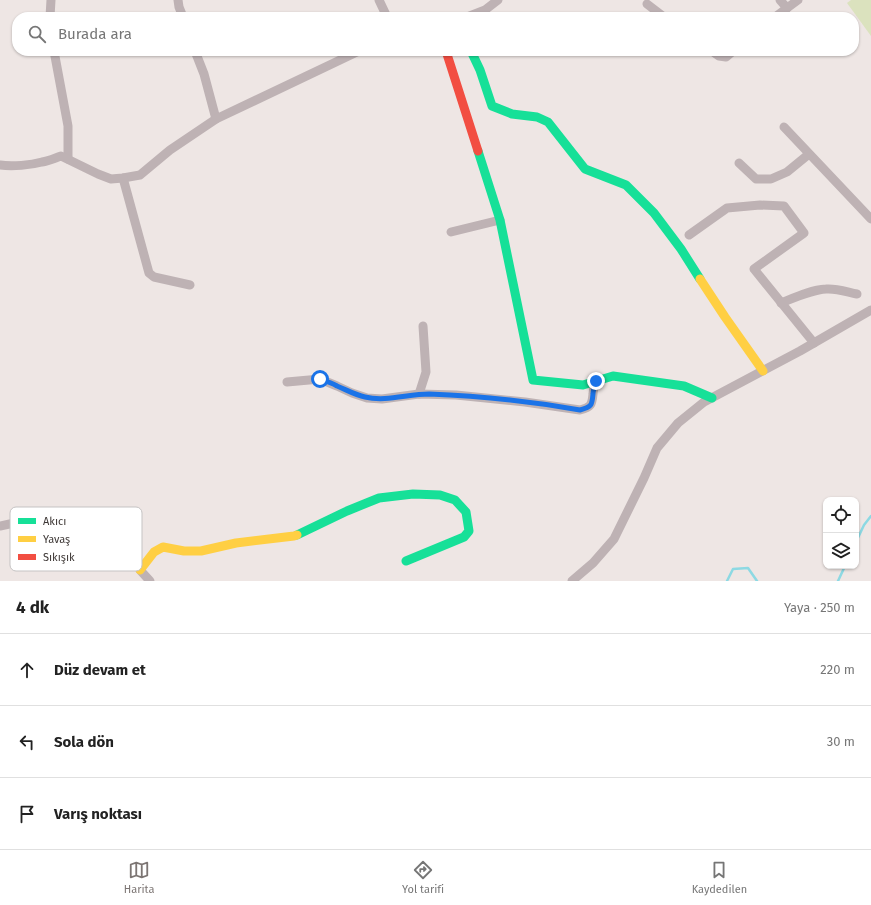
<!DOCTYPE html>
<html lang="tr">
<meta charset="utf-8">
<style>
body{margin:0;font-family:"Fira Sans",sans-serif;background:#f6f6f6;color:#222}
.controls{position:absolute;right:12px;bottom:12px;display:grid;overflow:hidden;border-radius:8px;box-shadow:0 1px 3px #0004}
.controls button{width:36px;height:36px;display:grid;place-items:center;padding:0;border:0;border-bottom:1px solid #e0e0e0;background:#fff;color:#222;font:20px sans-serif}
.stop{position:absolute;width:12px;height:12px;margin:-9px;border:3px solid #1a73e8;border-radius:50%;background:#fff}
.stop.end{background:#1a73e8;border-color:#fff;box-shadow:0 1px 4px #0008}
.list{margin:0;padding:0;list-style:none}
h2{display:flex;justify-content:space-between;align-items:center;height:52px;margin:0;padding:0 16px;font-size:17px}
h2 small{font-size:13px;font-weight:400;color:#767676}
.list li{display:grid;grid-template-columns:26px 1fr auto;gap:12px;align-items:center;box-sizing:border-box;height:72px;padding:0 16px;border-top:1px solid #e0e0e0}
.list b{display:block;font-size:15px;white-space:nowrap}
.list em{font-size:13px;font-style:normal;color:#767676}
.icon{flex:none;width:22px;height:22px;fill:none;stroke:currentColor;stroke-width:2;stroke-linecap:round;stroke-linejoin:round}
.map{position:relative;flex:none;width:871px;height:581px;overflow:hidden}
.search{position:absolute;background:#fff;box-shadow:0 1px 3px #0004;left:12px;right:12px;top:12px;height:44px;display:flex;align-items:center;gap:10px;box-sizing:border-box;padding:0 14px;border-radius:16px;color:#767676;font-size:15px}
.sheet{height:268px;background:#fff}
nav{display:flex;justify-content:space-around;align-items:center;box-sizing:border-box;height:56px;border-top:1px solid #e0e0e0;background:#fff;font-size:11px;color:#767676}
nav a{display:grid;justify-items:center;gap:2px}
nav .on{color:#7c7573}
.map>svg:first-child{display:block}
.green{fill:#dbe2be}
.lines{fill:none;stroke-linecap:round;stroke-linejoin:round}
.stream{stroke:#8dd9e3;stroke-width:2.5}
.street{stroke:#beb2b4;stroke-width:9}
.fast{stroke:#16e098;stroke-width:9}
.slow{stroke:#ffcf43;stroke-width:9}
.jam{stroke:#f24e42;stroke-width:9}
.route{stroke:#1a73e8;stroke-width:5}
.key{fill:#fff;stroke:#c5c3c3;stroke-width:1}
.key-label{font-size:11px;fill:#3e3836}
</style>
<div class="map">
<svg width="871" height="581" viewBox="0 0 871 581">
<rect width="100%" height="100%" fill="#eee6e4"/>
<path class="green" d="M851,0H871V36L847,3Z"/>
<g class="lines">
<g class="stream">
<path d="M856,542L864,525L871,516"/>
<path d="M727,581L733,569L748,568L757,581"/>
<path d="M838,581L845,566"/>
</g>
<g class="street">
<path d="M178,0L179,7L183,17"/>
<path d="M379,0L387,17"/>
<path d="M780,0L787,8"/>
<path d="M647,4L664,17"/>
<path d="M50,17L51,0"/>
<path d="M467,17L485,10L498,0"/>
<path d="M775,17L798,0"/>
<path d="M54,51L68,126V159"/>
<path d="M195,51L204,74L216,119"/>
<path d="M712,51L719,56L726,57L733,51"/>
<path d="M784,127L871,219"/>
<path d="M739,163L756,179H771L787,172L809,154"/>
<path d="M0,165C12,167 31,165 42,162C49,161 55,158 61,156L98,174L111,179L123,178L140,175L170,150L216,119L359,51"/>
<path d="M123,178L149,273L154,277L190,285"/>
<path d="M451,232L500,220"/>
<path d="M689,235L727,208L760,205L784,206L804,233L754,269L814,343"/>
<path d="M781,303C796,297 811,290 826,289C836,288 847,292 857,294"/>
<path d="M287,382L320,379L337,386L352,393L367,398L382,399L419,394L456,395L525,402L580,410C591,407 592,405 593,394C593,390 595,385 596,381"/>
<path d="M419,394L426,372L423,326"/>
<path d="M0,526L23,521L51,526L83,519L93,520L110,524L115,528L125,541L136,559L140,570L150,581"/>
<path d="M572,581L593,563L614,539L644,478L657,448L678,423L704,402L800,351L871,310"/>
</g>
<g class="fast">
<path d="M471,51L480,70L492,106L512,114L537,117L548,122L585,169L626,185L654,213L681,249L700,279"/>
<path d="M478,151L500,220L533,380L583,385L613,376L684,386L712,398"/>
<path d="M297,535L347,511L379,498L413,494L440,495L455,500L466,512L469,531L464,537L406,561"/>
</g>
<g class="slow">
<path d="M700,279L725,317L763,371"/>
<path d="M140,570L154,552L163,547L184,551H201L236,543L294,536L297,535"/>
</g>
<path class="jam" d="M446,51L478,151"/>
</g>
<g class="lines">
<path class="route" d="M320,379C326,381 332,383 337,386C347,390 355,395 365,397C386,402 408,394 429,394C479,396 530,401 580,410C592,407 592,405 593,394C593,390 595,385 596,381"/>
</g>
<rect x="10" y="507" width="132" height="64" rx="6" class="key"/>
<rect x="18" y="518" width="18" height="6" fill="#16e098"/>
<rect x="18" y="536" width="18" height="6" fill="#ffcf43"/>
<rect x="18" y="554" width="18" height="6" fill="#f24e42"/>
<g class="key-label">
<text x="43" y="525">Akıcı</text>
<text x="43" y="543">Yavaş</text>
<text x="43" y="561">Sıkışık</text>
</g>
</svg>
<div class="controls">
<button><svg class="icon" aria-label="locate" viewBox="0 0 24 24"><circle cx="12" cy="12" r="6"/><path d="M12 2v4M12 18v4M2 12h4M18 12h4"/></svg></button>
<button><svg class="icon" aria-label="layers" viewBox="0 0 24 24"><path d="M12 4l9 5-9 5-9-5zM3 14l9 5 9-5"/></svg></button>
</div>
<div class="stop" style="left:320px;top:379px"></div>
<div class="stop end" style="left:596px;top:381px"></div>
<div class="search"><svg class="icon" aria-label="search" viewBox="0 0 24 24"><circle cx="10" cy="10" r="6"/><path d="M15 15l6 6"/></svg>Burada ara</div>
</div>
<section class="sheet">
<h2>4 dk<small>Yaya · 250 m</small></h2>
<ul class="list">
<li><svg class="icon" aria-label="ahead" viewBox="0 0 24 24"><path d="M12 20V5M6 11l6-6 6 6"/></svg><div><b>Düz devam et</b></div><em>220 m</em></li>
<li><svg class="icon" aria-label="left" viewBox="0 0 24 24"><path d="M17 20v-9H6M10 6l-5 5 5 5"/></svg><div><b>Sola dön</b></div><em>30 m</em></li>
<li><svg class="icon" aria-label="arrive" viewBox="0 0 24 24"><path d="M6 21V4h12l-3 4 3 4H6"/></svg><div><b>Varış noktası</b></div></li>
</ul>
</section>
<nav>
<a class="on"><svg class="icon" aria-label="map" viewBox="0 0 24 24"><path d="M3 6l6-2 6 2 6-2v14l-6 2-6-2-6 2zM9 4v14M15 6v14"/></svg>Harita</a>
<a><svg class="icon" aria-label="directions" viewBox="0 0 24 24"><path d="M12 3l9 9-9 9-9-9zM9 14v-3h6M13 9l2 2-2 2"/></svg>Yol tarifi</a>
<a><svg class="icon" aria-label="saved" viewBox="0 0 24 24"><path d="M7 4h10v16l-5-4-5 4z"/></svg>Kaydedilen</a>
</nav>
